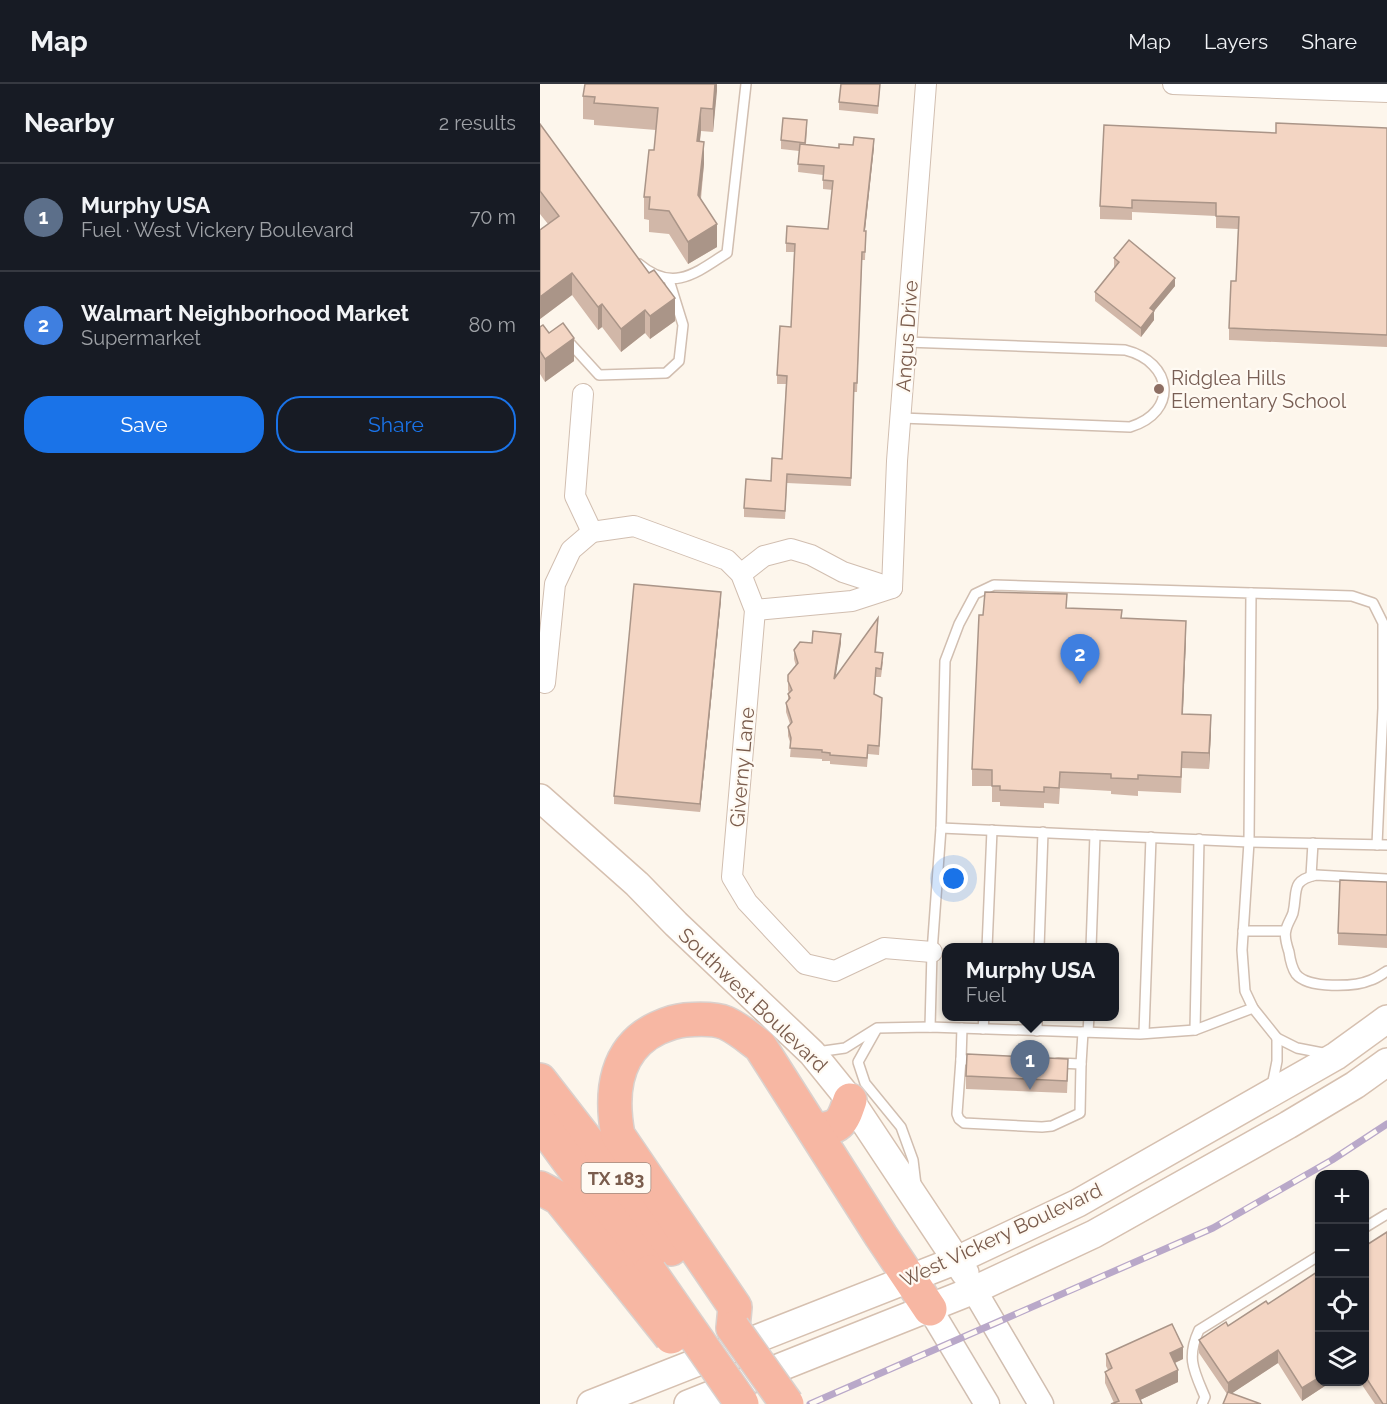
<!DOCTYPE html>
<meta charset="utf-8">
<style>
body{margin:0;font-family:Raleway,sans-serif;background:#20242c;color:#f1f3f6}
.controls{position:absolute;right:18px;bottom:18px;display:grid;overflow:hidden;border-radius:12px;box-shadow:0 2px 4px #0004}
.controls button{width:54px;height:54px;display:grid;place-items:center;padding:0;border:0;border-bottom:2px solid #363941;background:#171b24;color:#f1f3f6;font:30px sans-serif}
.you{position:absolute;left:414px;top:795px;width:21px;height:21px;margin:-15px;border:4px solid #fff;border-radius:50%;background:#1a73e8;box-shadow:0 0 0 9px #1a73e833}
.badge{display:grid;place-items:center;width:39px;height:39px;border-radius:50%;background:#1a73e8;color:#fff;font-size:20px;font-weight:700}
.pin{position:absolute;translate:-50% -50px;filter:drop-shadow(0 2px 3px #0008)}
.pin::after{content:'';position:absolute;top:32px;width:21px;height:18px;background:inherit;clip-path:polygon(0 0,100% 0,50% 100%)}
.popup{position:absolute;left:402px;top:859px;width:177px;height:78px;box-sizing:border-box;display:grid;place-content:center;border-radius:12px;background:#171b24;filter:drop-shadow(0 2px 4px #0005);font-size:20px;white-space:nowrap;color:#9ea1a6}
.popup b{font-size:22px;color:#f1f3f6}
.popup::after{content:'';position:absolute;left:50%;top:100%;margin-left:-12px;border:12px solid transparent;border-top-color:#171b24}
.list{margin:0;padding:0;list-style:none}
h2{display:flex;justify-content:space-between;align-items:center;height:78px;margin:0;padding:0 24px;font-size:26px}
h2 small{font-size:20px;font-weight:400;color:#9ea1a6}
.list li{display:grid;grid-template-columns:39px 1fr auto;gap:18px;align-items:center;box-sizing:border-box;height:108px;padding:0 24px;border-top:2px solid #363941}
.list b{display:block;font-size:22px;white-space:nowrap}
.list p{margin:0;font-size:20px;white-space:nowrap;color:#9ea1a6}
.list em{font-size:20px;font-style:normal;color:#9ea1a6}
.actions{display:flex;gap:12px;padding:18px 24px}
.actions a{flex:1;padding:14px 0;border:2px solid #1a73e8;border-radius:24px;text-align:center;font-size:21px;color:#1a73e8}
.actions .main{background:#1a73e8;color:#fff}
.icon{flex:none;width:33px;height:33px;fill:none;stroke:currentColor;stroke-width:2;stroke-linecap:round;stroke-linejoin:round}
.map{position:relative;flex:none;width:847px;height:1320px;overflow:hidden}
header{display:flex;align-items:center;gap:36px;box-sizing:border-box;height:84px;padding:0 30px;background:#171b24;border-bottom:2px solid #363941}
header strong{font-size:28px}
nav{display:flex;gap:33px;margin-inline-start:auto;font-size:21px}
main{display:flex}
aside{flex:1;background:#171b24}
.map>svg:first-child{display:block}
.lines{fill:none;stroke-linecap:round;stroke-linejoin:round}
.service-casing{stroke:#d1beb0;stroke-width:12}
.minor-casing{stroke:#d1beb0;stroke-width:22}
.tertiary-casing{stroke:#d1beb0;stroke-width:27}
.secondary-casing{stroke:#d6c0b0;stroke-width:30}
.motorway-casing{stroke:#dad1cd;stroke-width:36}
.service{stroke:#fff;stroke-width:9}
.minor{stroke:#fff;stroke-width:20}
.tertiary{stroke:#fff;stroke-width:24}
.secondary{stroke:#fff;stroke-width:27}
.motorway{stroke:#f7b7a3;stroke-width:33}
.rail-casing{stroke:#b9a8c9;stroke-width:7}
.rail{stroke:#fffaf3;stroke-width:4.5;stroke-dasharray:14;stroke-linecap:butt}
.motorway-bridge-casing{stroke:#dad1cd;stroke-width:36;stroke-linecap:butt}
.motorway-bridge{stroke:#f7b7a3;stroke-width:33}
.wall{fill:#d1b7a8}
.shaded-wall{fill:#aa9588}
.building{fill:#f3d5c3;stroke:#aa9588;stroke-width:1.5}
.education-dot{fill:#8d6e63;stroke:#fffaf3;stroke-width:2}
.labels{text-anchor:middle;dominant-baseline:central;stroke-width:4.5;stroke-linejoin:round;paint-order:stroke}
.shield{fill:#fffaf3;stroke:#a28b7f;stroke-width:1.5}
.shield-label{font-size:18px;font-weight:bold;fill:#7a5c4d}
.street-label{font-size:20px;fill:#7a5c4d;stroke:#fffaf3}
.education-label{font-size:20px;fill:#785e54;stroke:#fffaf3;text-anchor:start}
</style>
<header>
<strong>Map</strong>
<nav><a>Map</a><a>Layers</a><a>Share</a></nav>
</header>
<main>
<aside>
<h2>Nearby<small>2 results</small></h2>
<ul class="list">
<li><span class="badge" style="background:#5c6f8a">1</span><div><b>Murphy USA</b><p>Fuel · West Vickery Boulevard</p></div><em>70 m</em></li>
<li><span class="badge" style="background:#3f7fe0">2</span><div><b>Walmart Neighborhood Market</b><p>Supermarket</p></div><em>80 m</em></li>
</ul>
<div class="actions"><a class="main">Save</a><a>Share</a></div>
</aside>
<div class="map">
<svg width="847" height="1320" viewBox="0 0 847 1320">
<rect width="100%" height="100%" fill="#fdf6ec"/>
<g class="lines">
<g class="service-casing">
<g id="service">
<path d="M99,180C133,209 156,189 187,169L206,0"/>
<path d="M28,257L59,291L126,289L139,277L143,241L129,196"/>
<path d="M361,334L590,343C639,328 633,278 585,266L366,258"/>
<path d="M711,509L812,512L833,519L843,539V624L837,761"/>
<path d="M401,744L709,758L847,761"/>
<path d="M771,792L773,759"/>
<path d="M847,795L776,791C750,797 758,807 753,829C751,835 747,840 746,846C744,852 747,862 749,868C750,875 752,884 756,890C768,905 815,903 831,896C837,894 842,890 847,887"/>
<path d="M703,847H745"/>
<path d="M447,864L452,746"/>
<path d="M499,864L503,748"/>
<path d="M551,864L555,751"/>
<path d="M390,943L392,868L401,744L405,577L419,540L435,510L454,501L711,509L709,758L702,866L705,907L713,924L737,954L757,964L788,970"/>
<path d="M422,944L421,975L426,976"/>
<path d="M443,945L444,932"/>
<path d="M336,946L318,978L325,999L361,1043L373,1076L376,1101"/>
<path d="M655,946L659,755"/>
<path d="M497,947V932"/>
<path d="M548,948L549,932"/>
<path d="M604,949L611,753"/>
<path d="M277,968L305,964L337,944L390,943L600,950L655,946L713,924"/>
<path d="M421,975L417,1030L419,1035L424,1039L502,1043L512,1042L540,1029L541,980"/>
<path d="M518,979L541,980L543,948"/>
<path d="M732,1002L737,977V954"/>
<path d="M824,1144L847,1130"/>
<path d="M662,1320L665,1313C654,1287 646,1274 659,1246L780,1171"/>
</g>
</g>
<g class="minor-casing">
<g id="minor">
<path d="M633,0L847,8"/>
<path d="M43,310L35,412L52,448"/>
<path d="M52,448L94,442L187,476L201,490L215,526L192,793L207,818L265,880L295,887L344,864L392,868"/>
<path d="M201,490L224,472L251,465L271,471L303,488L352,504L312,517L215,526"/>
<path d="M352,504L357,377L386,0"/>
<path d="M5,599L15,500L31,466L52,448"/>
</g>
</g>
<g class="tertiary-casing">
<g id="tertiary">
<path d="M434,1206L501,1320"/>
<path d="M390,1225L447,1320"/>
</g>
</g>
<g class="secondary-casing">
<g id="secondary">
<path d="M0,714L97,800L136,840L272,969L310,1016L425,1189"/>
<path d="M51,1320L417,1176L538,1119L796,972L847,935"/>
<path d="M148,1320L434,1206L554,1150L748,1041L815,1001L847,978"/>
</g>
</g>
<g class="motorway-casing">
<g id="motorway">
<path d="M0,996L131,1165"/>
<path d="M0,1038L110,1188"/>
<path d="M274,1046C300,1044 302,1040 310,1016"/>
<path d="M0,1104L19,1114L87,1198"/>
<path d="M193,1244L195,1223L78,1051C70,1008 75,964 118,944C127,940 135,937 145,936C157,935 174,934 186,939C199,945 209,954 220,962L341,1152L390,1225"/>
</g>
</g>
<use href="#service" class="service"/>
<use href="#minor" class="minor"/>
<use href="#tertiary" class="tertiary"/>
<use href="#secondary" class="secondary"/>
<use href="#motorway" class="motorway"/>
<g class="rail-casing">
<path id="rail" d="M270,1320L673,1144L792,1076L847,1040"/>
</g>
<use href="#rail" class="rail"/>
<g class="motorway-bridge-casing">
<g id="motorway-bridge">
<path d="M110,1188L202,1320"/>
<path d="M87,1198L131,1253"/>
<path d="M193,1244L247,1320"/>
</g>
</g>
<use href="#motorway-bridge" class="motorway-bridge"/>
</g>
<g class="wall">
<path d="M177,0L173,48L161,47L160,57L164,80L161,115L177,163L148,180L129,150L109,148V136L104,135V113L114,66L116,46L54,41V36L43,35V12Z"/>
<path d="M340,0L338,30L299,26V18Z"/>
<path d="M0,40L135,237L110,255L105,249L81,268L62,243L58,246L32,211L0,235V146L8,140L0,130Z"/>
<path d="M847,44V263L689,256V244L696,197L698,145L676,144V132L592,128V136L560,135V122L736,49Z"/>
<path d="M267,45L266,60L299,64L334,63L325,147H326L325,176H322L317,308H314L311,402L247,399L245,435L204,433V424L231,397L242,375L246,300H237V291L251,243L254,168H246V159L288,145L293,106L283,105V91L258,88L259,67L241,65V56Z"/>
<path d="M574,174L635,202L614,227V236L601,253L555,217V208L575,183H574Z"/>
<path d="M0,243L9,249L34,277L5,298L0,290Z"/>
<path d="M181,516L160,728L74,720V712Z"/>
<path d="M527,524L582,534L646,554L643,630L671,648L669,685L642,684L641,709L598,707V712L571,710V707L520,704L519,720L504,719V724L460,722V718H452V702H432V685L443,531Z"/>
<path d="M338,543L336,569L343,578L341,593H336L334,610L342,623L339,671L328,670L327,683L290,680V677H282V675L250,673L251,661L248,652V643L250,640L246,628V619L248,617V610L249,609L248,606V591L256,582L254,575V566L272,559H301L295,592Z"/>
<path d="M847,798V864L798,861V849Z"/>
<path d="M528,987L527,1009L426,1005V992Z"/>
<path d="M825,1162L847,1320H835L820,1298H825Z"/>
<path d="M726,1217L780,1298H791L762,1317L738,1279L692,1309L687,1310L659,1269V1256L688,1242Z"/>
<path d="M566,1270L643,1275L635,1279L638,1298L600,1316L574,1319L565,1299V1288L568,1286L566,1282Z"/>
</g>
<g class="shaded-wall">
<path d="M175,0H177V7L173,48V25Z"/>
<path d="M161,24V47L157,80V57Z"/>
<path d="M334,55V63L324,155V147Z"/>
<path d="M164,58V80L158,134V111Z"/>
<path d="M177,140V163L148,180V158Z"/>
<path d="M32,189V211L0,235V213Z"/>
<path d="M635,194V202L610,232V224Z"/>
<path d="M135,214V237L110,255V232Z"/>
<path d="M62,220V243L58,246V223Z"/>
<path d="M105,226V249L81,268V245Z"/>
<path d="M614,227V236L601,253V244Z"/>
<path d="M34,254V277L5,298V275Z"/>
<path d="M181,508V516L160,728V720Z"/>
<path d="M646,537V554L642,646V630Z"/>
<path d="M301,550V559L294,603V595Z"/>
<path d="M671,631V648L669,685V669Z"/>
<path d="M643,1263V1275L630,1281V1269Z"/>
<path d="M738,1266V1279L688,1312V1299Z"/>
<path d="M638,1286V1298L596,1318V1306Z"/>
<path d="M780,1293V1298H791L762,1317V1304Z"/>
</g>
<g class="building">
<path d="M45,0H175L173,25L161,24L157,57L164,58L158,111L177,140L148,158L129,127L109,125L110,113H104L109,66H114L118,24L54,19L55,13L43,12Z"/>
<path d="M301,0H340L338,22L299,18Z"/>
<path d="M243,34L267,36L265,59L241,56Z"/>
<path d="M736,39L847,44V251L689,244L691,197H696L699,133L676,132V119L592,116V124L560,122L564,41L736,49Z"/>
<path d="M0,40L109,189L114,186L135,214L110,232L105,226L81,245L62,220L58,223L32,189L0,213V146L19,132L0,107Z"/>
<path d="M314,53L334,55L324,147H326L325,168H322L317,299H314L311,394L247,390L245,427L204,424L206,395L231,397L232,374L242,375L247,292L237,291L240,242L251,243L255,160L246,159L247,142L288,145L293,97L283,96L284,82L258,80L260,60L299,64V60L313,61Z"/>
<path d="M589,156L635,194L610,224L614,227L601,244L555,208L579,178L574,174Z"/>
<path d="M23,239L34,254L5,275L0,267V243L3,241L9,249Z"/>
<path d="M94,500L181,508L160,720L74,712Z"/>
<path d="M445,508L527,510L526,524L582,526L581,534L646,537L642,630L671,631L669,669L642,668L641,693L598,691V695L571,694V690L520,688L519,704L504,703V708L460,706V702H452V686L432,685L439,531H443Z"/>
<path d="M338,534L335,568L343,569L341,585L336,584L334,610L342,614L339,662L328,661L327,674L290,671V669L282,668V666L250,664L251,654L248,643L252,638L246,619L250,614L248,610L252,606L248,597V591L258,579L254,566L260,558L272,559L273,547L301,550L294,595Z"/>
<path d="M800,796L847,798V851L798,849Z"/>
<path d="M427,970L528,975L527,997L426,992Z"/>
<path d="M847,1148V1320H843L825,1292V1162Z"/>
<path d="M780,1186V1293L762,1304L738,1266L688,1299L659,1256L686,1238L688,1242L726,1217L728,1220Z"/>
<path d="M632,1240L643,1263L630,1269L638,1286L596,1306L602,1320H571L579,1317L565,1288L572,1284L566,1270Z"/>
<path d="M688,1308L721,1320H683Z"/>
</g>
<circle class="education-dot" cx="619" cy="305" r="6"/>
<g class="labels">
<rect class="shield" x="41.5" y="1079" width="69" height="30" rx="4.5"/>
<g class="shield-label">
<text x="76" y="1094">TX 183</text>
</g>
<g class="street-label">
<text transform="translate(367 252) rotate(-86)">Angus Drive</text>
<text transform="translate(202 683) rotate(-85)">Giverny Lane</text>
<text transform="translate(213 916) rotate(44)">Southwest Boulevard</text>
<text transform="translate(461 1151) rotate(-25)">West Vickery Boulevard</text>
</g>
<g class="education-label">
<text x="631" y="294">Ridglea Hills<tspan x="631" dy="23">Elementary School</tspan></text>
</g>
</g>
</svg>
<div class="controls">
<button>+</button>
<button>−</button>
<button><svg class="icon" aria-label="locate" viewBox="0 0 24 24"><circle cx="12" cy="12" r="6"/><path d="M12 2v4M12 18v4M2 12h4M18 12h4"/></svg></button>
<button><svg class="icon" aria-label="layers" viewBox="0 0 24 24"><path d="M12 4l9 5-9 5-9-5zM3 14l9 5 9-5"/></svg></button>
</div>
<div class="you"></div>
<div class="pin badge" style="left:490px;top:1006px;background:#5c6f8a">1</div>
<div class="popup"><b>Murphy USA</b>Fuel</div>
<div class="pin badge" style="left:540px;top:600px;background:#3f7fe0">2</div>
</div>
</main>
